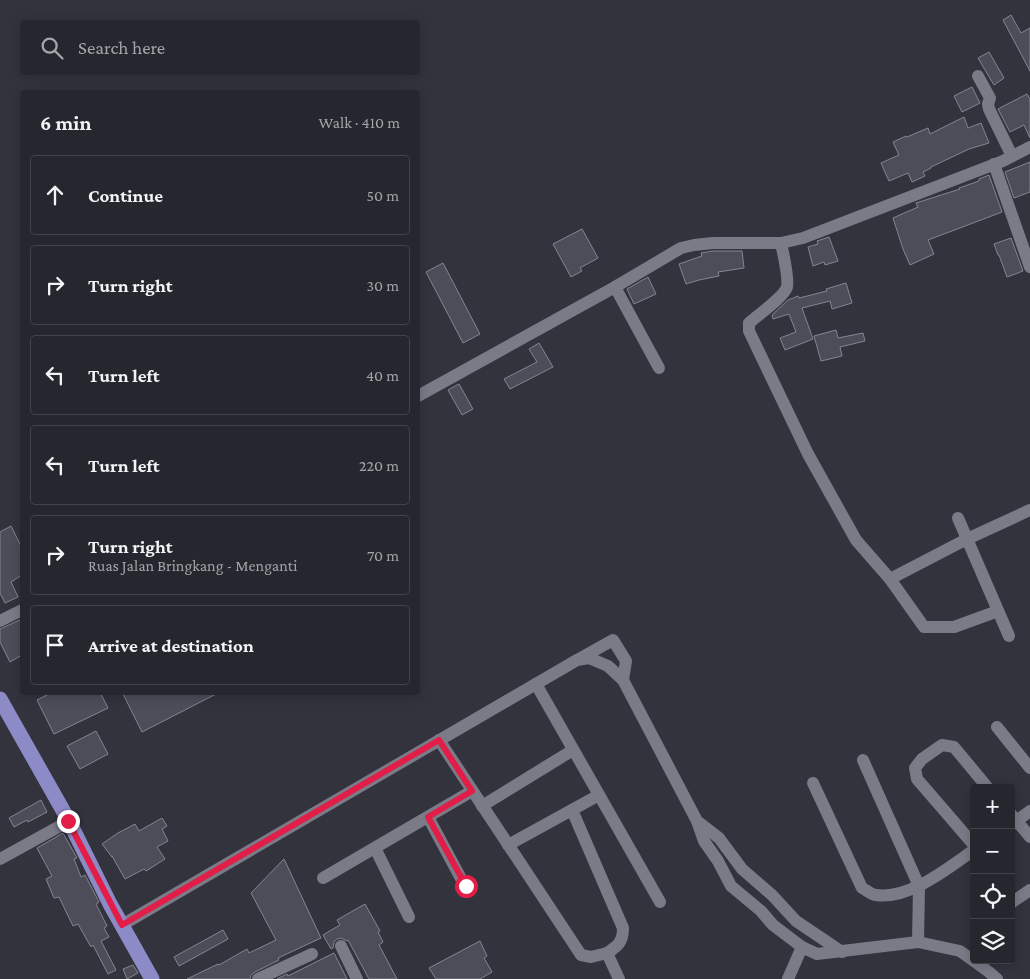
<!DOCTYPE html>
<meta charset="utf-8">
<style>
body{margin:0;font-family:"Crimson Pro",serif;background:#2e2e36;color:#f1f3f6}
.controls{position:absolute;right:15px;bottom:15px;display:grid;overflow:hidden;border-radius:5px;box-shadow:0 2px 12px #0003}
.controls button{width:45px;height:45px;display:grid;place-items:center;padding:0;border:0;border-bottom:1px solid #42434a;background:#26262e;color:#f1f3f6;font:25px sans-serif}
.stop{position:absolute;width:15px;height:15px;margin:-11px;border:4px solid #e11d48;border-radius:50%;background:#fff}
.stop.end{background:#e11d48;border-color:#fff;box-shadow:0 1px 5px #0008}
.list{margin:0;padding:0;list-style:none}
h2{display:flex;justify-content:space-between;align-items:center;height:65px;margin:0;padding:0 20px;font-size:21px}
h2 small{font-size:16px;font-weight:400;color:#a4a5aa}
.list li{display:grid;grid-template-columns:32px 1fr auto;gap:15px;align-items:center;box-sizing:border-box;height:80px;margin:0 10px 10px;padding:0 10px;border:1px solid #42434a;border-radius:5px}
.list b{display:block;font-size:19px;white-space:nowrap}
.list p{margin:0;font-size:16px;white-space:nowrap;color:#a4a5aa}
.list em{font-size:16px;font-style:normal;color:#a4a5aa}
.icon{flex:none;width:28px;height:28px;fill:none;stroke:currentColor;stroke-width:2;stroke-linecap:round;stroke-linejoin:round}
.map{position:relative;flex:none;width:1030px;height:979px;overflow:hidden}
.search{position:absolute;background:#26262e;box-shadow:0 2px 12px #0003;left:20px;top:20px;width:400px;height:55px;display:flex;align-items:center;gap:12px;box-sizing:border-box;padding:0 18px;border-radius:5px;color:#a4a5aa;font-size:19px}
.panel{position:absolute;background:#26262e;box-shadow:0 2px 12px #0003;left:20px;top:90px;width:400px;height:605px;border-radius:5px}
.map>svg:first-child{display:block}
.building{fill:#4d4d59;stroke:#858592}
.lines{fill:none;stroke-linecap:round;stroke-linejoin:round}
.minor{stroke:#7b7b88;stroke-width:12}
.major{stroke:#8c8bc7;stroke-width:15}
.route{stroke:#e11d48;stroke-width:6}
</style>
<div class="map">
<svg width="1030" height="979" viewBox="0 0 1030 979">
<rect width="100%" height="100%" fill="#33333e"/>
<g class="building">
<path d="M1011,15L1021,33L1030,28V71L1003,20Z"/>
<path d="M989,52L1004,78L994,85L978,58Z"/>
<path d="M972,87L980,103L962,112L954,96Z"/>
<path d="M1027,94L1030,99V138L1024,125L1010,132L998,109Z"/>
<path d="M964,117L968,128L981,123L989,143L969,149L931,167V168L923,172L925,176L912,182L908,173L889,181L881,163L899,155L893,142L906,136L907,137L928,128L930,134Z"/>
<path d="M1030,162V192L1014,198L1005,172Z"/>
<path d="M989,175L1002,212L928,240L934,254L910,265L903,249L893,218L918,207L916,203L960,189L959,188L979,181V179Z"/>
<path d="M582,229L598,258L580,268L582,271L571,277L553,244Z"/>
<path d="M829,237L838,261L825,265L824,262L813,266L808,247L818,244L817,241Z"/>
<path d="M1011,238L1023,271L1007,277L999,255H998L994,244Z"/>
<path d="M713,251H742L744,268L718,272L719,276L699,280L686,284L679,264L702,256L701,253Z"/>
<path d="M443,263L480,334L463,343L426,272Z"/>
<path d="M648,277L656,294L634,304L627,289Z"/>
<path d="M846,283L852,303L832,309L830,301L802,308L813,339L785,350L780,338L796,332L789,314L773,319L772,315L788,300L798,296L799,298L827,291L826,289Z"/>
<path d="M836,330L838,338L863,333L865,341L840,347L842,356L821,361L814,336Z"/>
<path d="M539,343L553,367L510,389L504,379L537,362L529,349Z"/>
<path d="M459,384L473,409L462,415L448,390Z"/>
<path d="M11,526L22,548V575L11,582L18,597L5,603L0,593V532Z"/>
<path d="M22,619V655L10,662L0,642V629Z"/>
<path d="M53,692H100L108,708L54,734L37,700Z"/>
<path d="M122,692H220L142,732Z"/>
<path d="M96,731L108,754L80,769L67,746Z"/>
<path d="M41,800L47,812L28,822L27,820L14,827L9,818Z"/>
<path d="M162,818L167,826L162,829L168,841L157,847L165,859L146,871L144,869L125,879L112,856V857L102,844L118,833L135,824L139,831Z"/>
<path d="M63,833L77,858L74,859L81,877L85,875L99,902L96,904L107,926L104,928L109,937L101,941L116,970L108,974L93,945L91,947L78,924L73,926L59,897L54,898L46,879L52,876L37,848Z"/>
<path d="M284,859L321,938L278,958L279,960L255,972L251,975L250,979H187L218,964L219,965L247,949L249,953L276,940L251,893Z"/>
<path d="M365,904L380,931L378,932L383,942L379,945L397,979H369L348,940L347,941L341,938L337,939L334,942L333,948L331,949L323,935L340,925L337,920Z"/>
<path d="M223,930L228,939L179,966L174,957Z"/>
<path d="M480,941L487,956L484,958L492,972L480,979H436L429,968Z"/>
<path d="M334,953L347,979H277L287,974L288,976Z"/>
<path d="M133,965L138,973L127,979L123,969Z"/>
</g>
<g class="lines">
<g class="minor">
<path d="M978,76L990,98L988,104L989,109L1012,156"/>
<path d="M994,164L1030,267"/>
<path d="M781,243C783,253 789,277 787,287C784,297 759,314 749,323V331L808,454L856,540L890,579L967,539L1030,510"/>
<path d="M615,287L659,368"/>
<path d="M418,396L615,287L681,248L694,245L713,243H781L803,238L1003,161L1030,147"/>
<path d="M958,518L1009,636"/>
<path d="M890,579L924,627H954L998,611"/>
<path d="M0,621L22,610"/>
<path d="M579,659L613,640L626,661L623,680"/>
<path d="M536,684L660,902"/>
<path d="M997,727L1030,768"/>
<path d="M439,740L581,955L591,957L607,953L619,979"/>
<path d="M863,760L919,886L918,942"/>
<path d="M813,783L862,888C867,890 871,895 876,895C909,900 948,868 974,850"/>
<path d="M482,806L573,750"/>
<path d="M572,810L623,928C623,942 618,946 607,953"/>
<path d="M1011,814L1030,837"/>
<path d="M428,817L465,886"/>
<path d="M697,821L719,838L742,869L772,895L796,921L842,952"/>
<path d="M1011,825L1030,811"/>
<path d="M508,845L599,795"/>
<path d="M974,845L917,779L915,768L922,759L942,745L954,747L988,788"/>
<path d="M375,848L409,917"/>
<path d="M0,859L69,821"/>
<path d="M323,878L472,791"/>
<path d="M1011,903L1030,890"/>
<path d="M122,925L577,660L589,658L608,666L623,680L697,821L704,841L718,861L731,886L761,911L773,925L802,947L817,954L918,942L960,951L989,972L997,979"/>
<path d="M341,946L357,979"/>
<path d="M258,979L312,954"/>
<path d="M788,979L802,947"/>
</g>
<path class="major" d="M0,699L69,821L110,904L152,979"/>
</g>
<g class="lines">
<path class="route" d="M68,821L122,925L439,740L472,791L428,817L466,886"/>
</g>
</svg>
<div class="controls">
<button>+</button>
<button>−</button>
<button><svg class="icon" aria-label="locate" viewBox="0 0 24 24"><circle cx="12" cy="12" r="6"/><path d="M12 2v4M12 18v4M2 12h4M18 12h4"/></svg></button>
<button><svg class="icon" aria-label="layers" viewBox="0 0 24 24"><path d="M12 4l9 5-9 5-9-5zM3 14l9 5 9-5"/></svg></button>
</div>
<div class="stop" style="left:466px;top:886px"></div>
<div class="stop end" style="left:68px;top:821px"></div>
<div class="search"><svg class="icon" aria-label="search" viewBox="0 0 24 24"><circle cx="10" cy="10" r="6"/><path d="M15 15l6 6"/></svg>Search here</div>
<section class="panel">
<h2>6 min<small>Walk · 410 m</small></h2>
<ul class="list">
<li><svg class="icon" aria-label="ahead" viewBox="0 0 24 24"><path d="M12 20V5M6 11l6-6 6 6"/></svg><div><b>Continue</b></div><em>50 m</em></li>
<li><svg class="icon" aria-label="right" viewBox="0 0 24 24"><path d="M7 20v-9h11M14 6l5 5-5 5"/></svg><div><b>Turn right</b></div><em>30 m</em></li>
<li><svg class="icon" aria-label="left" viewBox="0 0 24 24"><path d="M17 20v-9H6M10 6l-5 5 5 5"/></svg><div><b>Turn left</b></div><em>40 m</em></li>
<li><svg class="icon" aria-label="left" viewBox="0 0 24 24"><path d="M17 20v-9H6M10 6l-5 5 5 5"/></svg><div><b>Turn left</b></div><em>220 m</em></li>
<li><svg class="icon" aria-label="right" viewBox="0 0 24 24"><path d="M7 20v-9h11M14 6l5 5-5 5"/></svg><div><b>Turn right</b><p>Ruas Jalan Bringkang - Menganti</p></div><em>70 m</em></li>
<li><svg class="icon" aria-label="arrive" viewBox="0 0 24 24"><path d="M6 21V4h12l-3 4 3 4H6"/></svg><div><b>Arrive at destination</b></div></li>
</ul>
</section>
</div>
